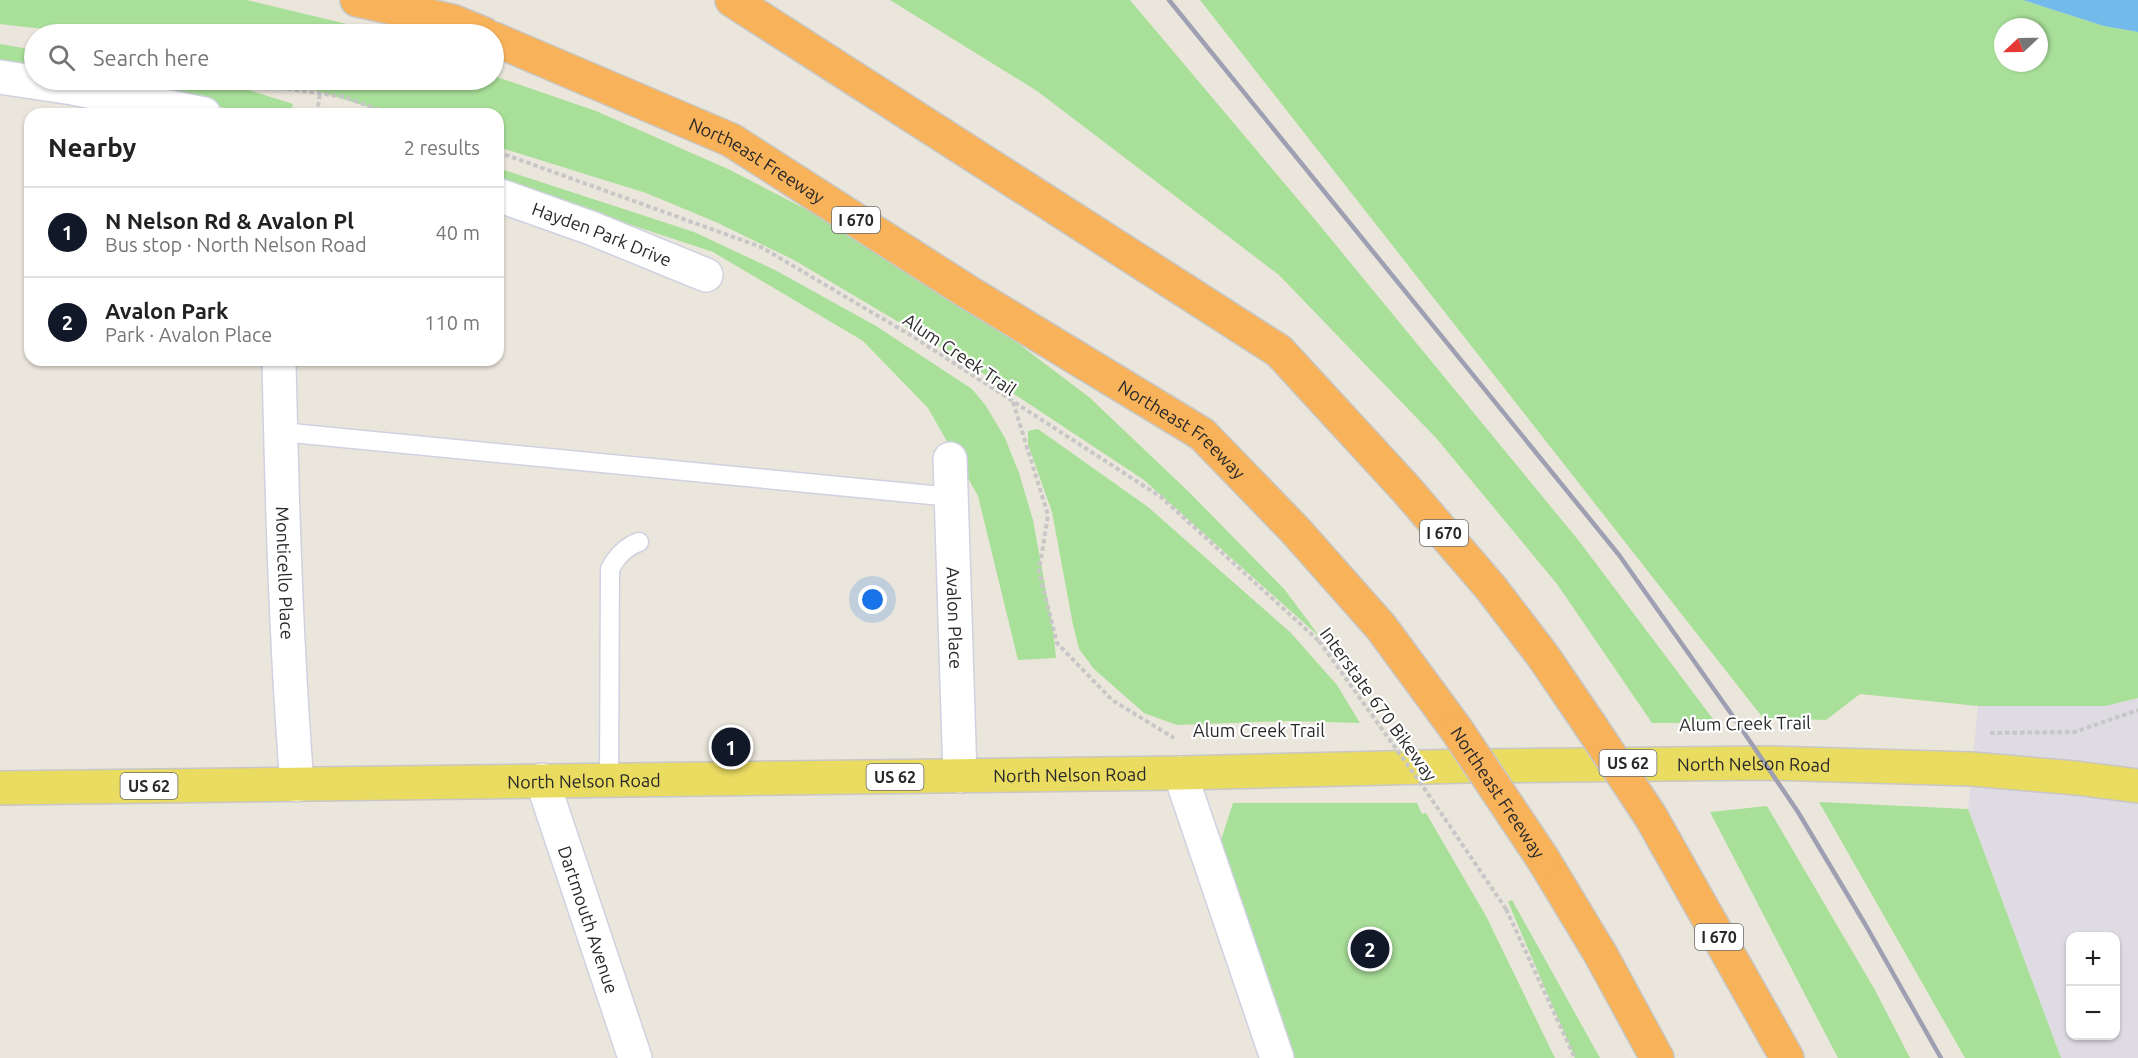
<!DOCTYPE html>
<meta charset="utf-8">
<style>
body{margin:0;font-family:Ubuntu,sans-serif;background:#f2f2f2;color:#222}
.controls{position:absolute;right:18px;bottom:18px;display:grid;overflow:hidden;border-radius:12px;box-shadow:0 2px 4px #0004}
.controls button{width:54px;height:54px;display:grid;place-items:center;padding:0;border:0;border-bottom:2px solid #e0e0e0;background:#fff;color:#222;font:30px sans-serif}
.compass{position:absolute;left:1994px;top:18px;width:54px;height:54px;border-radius:50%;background:#fff;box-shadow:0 2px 4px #0004;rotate:248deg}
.you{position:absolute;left:873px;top:600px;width:21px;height:21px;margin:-15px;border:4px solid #fff;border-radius:50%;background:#1a73e8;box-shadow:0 0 0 9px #1a73e833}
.badge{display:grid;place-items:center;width:39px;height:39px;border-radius:50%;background:#111827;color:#fff;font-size:20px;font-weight:700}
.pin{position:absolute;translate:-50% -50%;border:3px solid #fff;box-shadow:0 2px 6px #0006}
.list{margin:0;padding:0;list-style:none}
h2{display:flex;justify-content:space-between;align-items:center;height:78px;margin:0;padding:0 24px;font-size:26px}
h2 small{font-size:20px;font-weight:400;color:#767676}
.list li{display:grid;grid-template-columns:39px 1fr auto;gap:18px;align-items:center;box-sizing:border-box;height:90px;padding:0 24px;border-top:2px solid #e0e0e0}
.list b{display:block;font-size:22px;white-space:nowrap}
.list p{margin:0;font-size:20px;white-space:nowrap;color:#767676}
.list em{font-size:20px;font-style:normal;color:#767676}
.icon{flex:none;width:33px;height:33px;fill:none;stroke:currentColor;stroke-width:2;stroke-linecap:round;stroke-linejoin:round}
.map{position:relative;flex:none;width:2138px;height:1058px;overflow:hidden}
.search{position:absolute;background:#fff;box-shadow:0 2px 4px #0004;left:24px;top:24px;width:480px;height:66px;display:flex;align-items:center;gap:15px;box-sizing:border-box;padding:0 21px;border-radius:33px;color:#767676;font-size:22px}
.panel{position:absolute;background:#fff;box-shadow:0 2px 4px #0004;left:24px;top:108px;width:480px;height:258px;border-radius:18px}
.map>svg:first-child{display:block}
.industrial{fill:#dfdbe3;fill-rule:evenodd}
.green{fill:#a8df99;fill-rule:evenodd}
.water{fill:#72bae9}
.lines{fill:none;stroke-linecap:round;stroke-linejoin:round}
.lane-casing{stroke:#d0d1e1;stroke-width:21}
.street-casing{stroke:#d0d1e1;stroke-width:36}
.primary-casing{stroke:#c7c7c7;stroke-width:36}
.highway-casing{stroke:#c7c7c7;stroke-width:36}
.path{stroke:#c7c7c7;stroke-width:4;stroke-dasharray:4.5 3;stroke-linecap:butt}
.lane{stroke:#fff;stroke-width:18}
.street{stroke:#fff;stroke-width:33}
.primary{stroke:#eadb61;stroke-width:33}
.highway{stroke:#f7b25a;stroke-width:33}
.rail{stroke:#9e9fb2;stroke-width:4.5}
.highway-bridge-casing{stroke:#c7c7c7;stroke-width:36;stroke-linecap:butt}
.path-bridge{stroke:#c7c7c7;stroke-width:4;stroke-dasharray:4.5 3;stroke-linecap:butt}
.highway-bridge{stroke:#f7b25a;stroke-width:33}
.labels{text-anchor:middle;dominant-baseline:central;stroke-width:4.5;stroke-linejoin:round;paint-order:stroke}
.shield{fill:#fff;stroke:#696969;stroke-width:1.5}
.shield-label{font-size:16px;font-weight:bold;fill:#292929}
.street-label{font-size:18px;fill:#292929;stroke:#fff}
</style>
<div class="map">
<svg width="2138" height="1058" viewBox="0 0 2138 1058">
<rect width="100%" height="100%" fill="#ebe6db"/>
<path class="industrial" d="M2138,698V1058H2061L1968,809L1978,706H2105ZM2070,936H2116V1036H2070Z"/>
<g class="green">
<path d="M0,0H247L351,25L379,34H86L0,24Z"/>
<path d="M890,0H1130L1317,222L1579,541L1716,723H1652L1557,584L1437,439L1279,275L1037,91Z"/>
<path d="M1200,0H2023L2104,26L2138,32V698L2105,706H1978L1860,694L1826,720L1763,718ZM2003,27H2039V63H2003Z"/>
<path d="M0,44L34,50V72L0,66Z"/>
<path d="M494,76L596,111L728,169L852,233L970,307L1089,397L1189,492L1285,590L1320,637L1144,480L966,362L794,260L718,223L646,193L498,147V114H392L281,80H494Z"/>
<path d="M76,80H217L293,104L290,114H257Z"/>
<path d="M498,168L694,232L775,270L876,326L972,389L986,406L1005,438L1019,473L1033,520L1053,629L1056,658L1018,660L978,496L928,408L863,341L713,252L498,181Z"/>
<path d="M1038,429L1148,507L1291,633L1337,685L1360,723L1289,721L1177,725L1144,713L1094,669L1079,649L1073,625L1052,512L1028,444V431Z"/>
<path d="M1819,802L1968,809L2061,1058H1965Z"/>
<path d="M1233,803H1417L1422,814L1426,813L1486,916L1555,1058H1294L1221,840Z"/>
<path d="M1767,806L1875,990L1910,1058H1838L1710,812Z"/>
<path d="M1512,900L1600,1058H1575L1508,902Z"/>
</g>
<path class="water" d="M2023,0H2138V32L2104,26Z"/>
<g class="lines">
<g class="lane-casing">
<g id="lane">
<path d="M281,432L952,497"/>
<path d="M609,780L610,569C617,556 625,547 639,542"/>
</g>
</g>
<g class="street-casing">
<g id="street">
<path d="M0,77L73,88L204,114"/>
<path id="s1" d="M498,195L591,228L706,275"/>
<path id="s2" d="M279,360C282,502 286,643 297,785"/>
<path id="s3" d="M950,459L960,776"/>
<path d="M1180,773L1277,1058"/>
<path id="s4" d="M542,780L635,1058"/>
</g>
</g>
<g class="primary-casing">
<g id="primary">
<path id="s5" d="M0,788L1180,773L1468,766L1768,763L1971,769L2076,778L2138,786"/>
</g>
</g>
<g class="highway-casing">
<g id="highway">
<path d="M357,0L452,21L484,34"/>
<path d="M732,0L1279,351L1406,489L1491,588L1543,656L1592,728"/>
<path id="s6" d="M494,39L731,140L968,292L1202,434L1295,530L1381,627L1456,729"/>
<path d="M1651,817L1787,1058"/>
<path d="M1543,859L1601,955L1657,1058"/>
</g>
</g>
<g class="path">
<path d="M228,80L344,97L391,114"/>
<path d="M317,114L320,93"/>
<path d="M498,152L761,247L912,336L1161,497L1319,641"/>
<path d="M1013,402L1048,515L1039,571L1057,643L1112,700L1174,738"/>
<path d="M1990,733L2075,732L2138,710"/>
<path d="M1506,909L1575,1058"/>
</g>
<use href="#lane" class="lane"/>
<use href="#street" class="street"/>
<use href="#primary" class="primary"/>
<use href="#highway" class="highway"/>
<path class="rail" d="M1169,0L1619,555L1730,712L1798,812L1865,924L1941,1058"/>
<g class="highway-bridge-casing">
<g id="highway-bridge">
<path d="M1592,728L1651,817"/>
<path id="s7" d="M1456,729L1543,859"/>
</g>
</g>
<path class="path-bridge" d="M1319,641L1422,785L1506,909"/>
<use href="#highway-bridge" class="highway-bridge"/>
</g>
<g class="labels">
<g class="shield">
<rect x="832" y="207" width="48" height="26" rx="4.5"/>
<rect x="1420" y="520" width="48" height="26" rx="4.5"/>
<rect x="1599.5" y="750" width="57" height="26" rx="4.5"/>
<rect x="866.5" y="764" width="57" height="26" rx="4.5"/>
<rect x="120.5" y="773" width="57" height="26" rx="4.5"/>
<rect x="1695" y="924" width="48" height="26" rx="4.5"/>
</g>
<g class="shield-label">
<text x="856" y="220">I 670</text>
<text x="1444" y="533">I 670</text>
<text x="1628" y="763">US 62</text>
<text x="895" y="777">US 62</text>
<text x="149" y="786">US 62</text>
<text x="1719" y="937">I 670</text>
</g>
<g class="street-label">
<text stroke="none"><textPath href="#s6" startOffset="290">Northeast Freeway</textPath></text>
<text stroke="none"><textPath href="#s1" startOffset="111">Hayden Park Drive</textPath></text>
<text transform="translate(960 354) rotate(34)">Alum Creek Trail</text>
<text stroke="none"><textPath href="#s6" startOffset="794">Northeast Freeway</textPath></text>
<text stroke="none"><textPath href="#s2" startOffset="213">Monticello Place</textPath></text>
<text stroke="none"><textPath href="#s3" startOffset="159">Avalon Place</textPath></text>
<text transform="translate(1379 704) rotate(54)">Interstate 670 Bikeway</text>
<text transform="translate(1745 723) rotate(-1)">Alum Creek Trail</text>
<text x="1259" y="730">Alum Creek Trail</text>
<text stroke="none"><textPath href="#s5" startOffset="1754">North Nelson Road</textPath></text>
<text stroke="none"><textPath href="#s5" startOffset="1070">North Nelson Road</textPath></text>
<text stroke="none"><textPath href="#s5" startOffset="584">North Nelson Road</textPath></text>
<text stroke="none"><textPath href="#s7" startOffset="76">Northeast Freeway</textPath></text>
<text stroke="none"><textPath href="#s4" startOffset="147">Dartmouth Avenue</textPath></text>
</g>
</g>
</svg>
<div class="controls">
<button>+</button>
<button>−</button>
</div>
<svg class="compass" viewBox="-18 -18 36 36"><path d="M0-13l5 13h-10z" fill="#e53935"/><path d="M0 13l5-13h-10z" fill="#767676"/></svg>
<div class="you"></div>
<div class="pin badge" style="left:731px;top:747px">1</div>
<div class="pin badge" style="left:1370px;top:949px">2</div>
<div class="search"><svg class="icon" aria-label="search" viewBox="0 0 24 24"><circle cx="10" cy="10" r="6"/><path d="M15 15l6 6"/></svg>Search here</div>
<section class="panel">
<h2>Nearby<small>2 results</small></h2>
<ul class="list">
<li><span class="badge">1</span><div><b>N Nelson Rd &amp; Avalon Pl</b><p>Bus stop · North Nelson Road</p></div><em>40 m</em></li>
<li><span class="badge">2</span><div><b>Avalon Park</b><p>Park · Avalon Place</p></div><em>110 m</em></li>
</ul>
</section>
</div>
